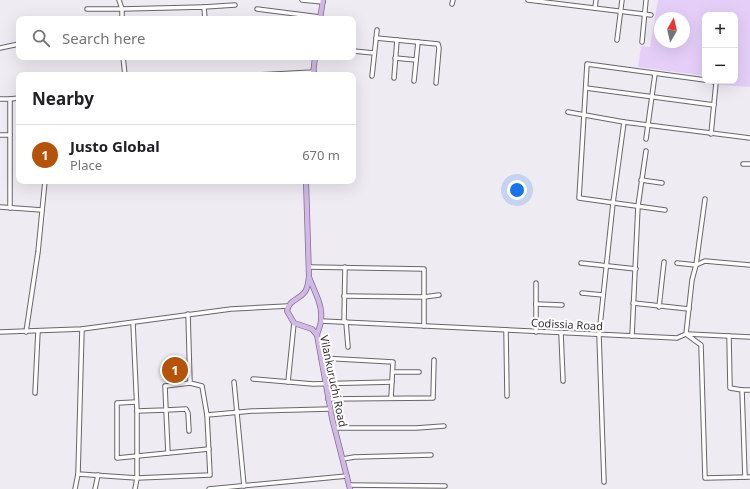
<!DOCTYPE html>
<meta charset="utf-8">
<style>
body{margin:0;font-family:"Noto Sans",sans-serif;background:#f6f6f6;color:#202124}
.controls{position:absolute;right:12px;top:12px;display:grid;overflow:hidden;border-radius:8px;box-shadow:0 4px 16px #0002}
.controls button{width:36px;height:36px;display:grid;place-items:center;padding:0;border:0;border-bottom:1px solid #e0e0e0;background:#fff;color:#202124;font:20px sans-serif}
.compass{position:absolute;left:654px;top:12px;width:36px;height:36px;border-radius:50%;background:#fff;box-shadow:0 4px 16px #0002;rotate:8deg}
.you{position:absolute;left:517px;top:190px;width:14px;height:14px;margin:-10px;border:3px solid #fff;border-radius:50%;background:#1a73e8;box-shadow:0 0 0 6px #1a73e833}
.badge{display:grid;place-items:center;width:26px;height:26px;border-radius:50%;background:#b45309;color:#fff;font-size:13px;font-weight:700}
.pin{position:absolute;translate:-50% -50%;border:2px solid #fff;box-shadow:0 1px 4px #0006}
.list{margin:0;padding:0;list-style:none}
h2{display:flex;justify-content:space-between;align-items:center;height:52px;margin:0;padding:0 16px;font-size:17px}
h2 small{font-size:13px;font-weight:400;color:#757577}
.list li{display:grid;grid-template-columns:26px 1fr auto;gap:12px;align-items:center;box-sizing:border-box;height:60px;padding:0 16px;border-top:1px solid #e0e0e0}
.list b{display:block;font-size:15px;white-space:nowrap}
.list p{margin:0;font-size:13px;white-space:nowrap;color:#757577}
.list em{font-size:13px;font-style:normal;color:#757577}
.icon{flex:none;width:22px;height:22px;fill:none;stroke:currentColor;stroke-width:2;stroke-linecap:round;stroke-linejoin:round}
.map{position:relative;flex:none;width:750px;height:489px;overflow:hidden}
.search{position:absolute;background:#fff;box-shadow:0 4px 16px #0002;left:16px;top:16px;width:340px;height:44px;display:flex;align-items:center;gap:10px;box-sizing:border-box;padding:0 14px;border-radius:8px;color:#757577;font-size:15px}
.panel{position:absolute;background:#fff;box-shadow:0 4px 16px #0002;left:16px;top:72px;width:340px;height:112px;border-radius:8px}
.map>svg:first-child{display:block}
.green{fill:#e5cff9;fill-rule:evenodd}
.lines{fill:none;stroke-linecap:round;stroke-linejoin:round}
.minor-casing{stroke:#68656c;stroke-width:5.5}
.major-casing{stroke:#846b98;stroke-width:6}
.minor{stroke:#fff;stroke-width:3.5}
.major{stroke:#d0b9e2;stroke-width:4.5}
.labels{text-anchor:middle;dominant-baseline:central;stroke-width:4;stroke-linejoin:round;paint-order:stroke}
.street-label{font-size:11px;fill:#333134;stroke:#fff}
</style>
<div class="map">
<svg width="750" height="489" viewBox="0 0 750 489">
<rect width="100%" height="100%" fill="#efebf3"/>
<path class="green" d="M658,0H750V87L719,85L718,81H735V15H705V76L638,67L641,46L650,47ZM660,18H684V42H660Z"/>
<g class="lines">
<g class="minor-casing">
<g id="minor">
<path d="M302,0L323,2"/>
<path d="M528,0L651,15"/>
<path d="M452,4L453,0"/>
<path d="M204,7L235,5"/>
<path d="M595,8L596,0"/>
<path d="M87,9H122L119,0"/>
<path d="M257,9L320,17"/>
<path d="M122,19V9L204,7L205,19"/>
<path d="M376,38L438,44L439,48L436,83"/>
<path d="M617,40L622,0"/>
<path d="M642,42L646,0"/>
<path d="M0,48L19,44"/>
<path d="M353,51L374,53"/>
<path d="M123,57L125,75"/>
<path d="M395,58L416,60"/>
<path d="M257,75L314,72"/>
<path d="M372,76L377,30"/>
<path d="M394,78L397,40"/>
<path d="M414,81L418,42"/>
<path d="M586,88L714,105"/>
<path d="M0,99H10V135H0"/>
<path d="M10,99L19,98"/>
<path d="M568,112L624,122"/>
<path d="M711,134L716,83L711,81"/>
<path d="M646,139L655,74"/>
<path d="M743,164H750"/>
<path d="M641,180L662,183"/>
<path d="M0,207L42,210"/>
<path d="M10,208V135"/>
<path d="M665,210L579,198L587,64L705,80"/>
<path d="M581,263L636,269"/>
<path d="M677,263L696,265L705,199"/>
<path d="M309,267L424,269V326"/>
<path d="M582,293L603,295"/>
<path d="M344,296L424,297L439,295"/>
<path d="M633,303L689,309"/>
<path d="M536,304L562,305"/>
<path d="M659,307L664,262"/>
<path d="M321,321L677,338L686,334L692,280L696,265L705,261L750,265"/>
<path d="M344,322L345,267"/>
<path d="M346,322L348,347"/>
<path d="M133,323L137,411V478L135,489"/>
<path d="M82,329L78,474L137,478L210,475L207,415L202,386L190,383L188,314"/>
<path d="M506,330L507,396"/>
<path d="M0,332L82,329L231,309L288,306"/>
<path d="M26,332L38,252L45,181"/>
<path d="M536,332V283"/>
<path d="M561,333L563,381"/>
<path d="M686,334L701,345L705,478L750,477"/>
<path d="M687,334L750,337"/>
<path d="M632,336L638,206L646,151"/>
<path d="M729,336L730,388L742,390L745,477"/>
<path d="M321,358L393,362L391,398"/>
<path d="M393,372H419"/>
<path d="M253,379L313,384L392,382"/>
<path d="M234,382L244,486"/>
<path d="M288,382L294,323"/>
<path d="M742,390H750"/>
<path d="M35,393L38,331"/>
<path d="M328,399L433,398L434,360"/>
<path d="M136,402L117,403V458L209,449"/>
<path d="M137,411L166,410L165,386L190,383"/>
<path d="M207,415L252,411L330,409"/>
<path d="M335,428H416L444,426"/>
<path d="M168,453L166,410L186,409L188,413L189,431"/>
<path d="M343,459L354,457L431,455"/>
<path d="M604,482L599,335L613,203L624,122L750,138"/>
<path d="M349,485L445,486"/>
<path d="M75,489L78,474"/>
<path d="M95,489L98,475"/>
<path d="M209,489L347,476"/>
</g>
</g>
<g class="major-casing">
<g id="major">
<path d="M320,19L323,0"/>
<path d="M313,75L315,57"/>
<path d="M306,181L309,277C308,282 308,289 304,293C298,300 289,300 287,311L294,323L312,329L317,335L332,418L350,489"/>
<path d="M309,277C314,291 323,305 321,320C321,325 318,330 317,335"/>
</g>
</g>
<use href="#minor" class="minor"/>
<use href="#major" class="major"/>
</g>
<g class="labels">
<g class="street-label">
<text transform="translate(567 324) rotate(3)">Codissia Road</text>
<text transform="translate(334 381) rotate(78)">Vilankuruchi Road</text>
</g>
</g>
</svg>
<div class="controls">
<button>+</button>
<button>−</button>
</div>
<svg class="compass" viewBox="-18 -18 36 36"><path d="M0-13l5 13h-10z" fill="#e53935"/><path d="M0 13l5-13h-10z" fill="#757577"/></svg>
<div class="you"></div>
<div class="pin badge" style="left:175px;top:370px">1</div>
<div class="search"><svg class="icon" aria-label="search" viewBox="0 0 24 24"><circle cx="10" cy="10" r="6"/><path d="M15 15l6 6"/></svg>Search here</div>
<section class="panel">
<h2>Nearby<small></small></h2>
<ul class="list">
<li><span class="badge">1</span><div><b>Justo Global</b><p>Place</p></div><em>670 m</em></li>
</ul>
</section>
</div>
